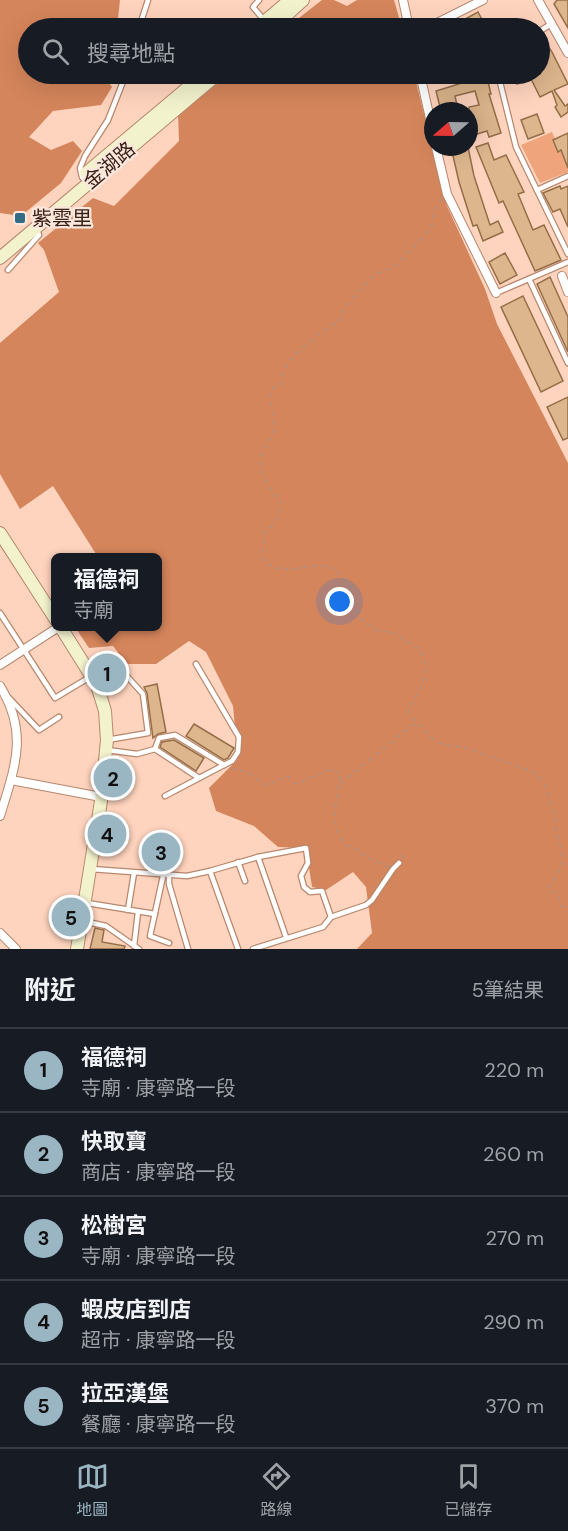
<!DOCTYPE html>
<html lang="zh-TW">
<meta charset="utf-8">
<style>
body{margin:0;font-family:"DM Sans","Noto Sans TC",sans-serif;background:#242831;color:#f1f3f6}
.compass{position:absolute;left:424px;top:102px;width:54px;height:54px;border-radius:50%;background:#171b24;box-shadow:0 6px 24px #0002;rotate:250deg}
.you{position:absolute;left:340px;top:602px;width:21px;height:21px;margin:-15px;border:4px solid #fff;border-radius:50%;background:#1a73e8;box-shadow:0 0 0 9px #1a73e833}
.badge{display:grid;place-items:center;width:39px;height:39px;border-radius:50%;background:#9bb6c3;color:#111;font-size:20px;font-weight:700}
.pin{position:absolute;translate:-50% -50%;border:3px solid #fff;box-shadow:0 2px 6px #0006}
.popup{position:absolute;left:51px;top:553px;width:111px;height:78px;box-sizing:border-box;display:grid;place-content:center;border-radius:9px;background:#171b24;filter:drop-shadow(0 2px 4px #0005);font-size:20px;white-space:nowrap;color:#9ea1a6}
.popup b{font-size:22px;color:#f1f3f6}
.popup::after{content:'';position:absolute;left:50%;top:100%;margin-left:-12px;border:12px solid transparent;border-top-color:#171b24}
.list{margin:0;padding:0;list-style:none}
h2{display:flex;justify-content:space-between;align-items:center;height:78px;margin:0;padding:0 24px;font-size:26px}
h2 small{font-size:20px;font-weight:400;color:#9ea1a6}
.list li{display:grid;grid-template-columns:39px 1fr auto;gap:18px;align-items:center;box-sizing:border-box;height:84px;padding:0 24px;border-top:2px solid #363941}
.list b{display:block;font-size:22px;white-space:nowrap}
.list p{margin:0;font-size:20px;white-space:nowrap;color:#9ea1a6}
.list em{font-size:20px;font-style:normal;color:#9ea1a6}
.icon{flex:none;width:33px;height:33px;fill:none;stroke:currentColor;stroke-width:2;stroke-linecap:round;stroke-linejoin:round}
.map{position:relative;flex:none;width:568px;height:949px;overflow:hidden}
.search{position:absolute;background:#171b24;box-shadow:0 6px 24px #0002;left:18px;right:18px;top:18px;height:66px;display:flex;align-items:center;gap:15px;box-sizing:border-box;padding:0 21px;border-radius:33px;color:#9ea1a6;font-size:22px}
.sheet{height:498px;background:#171b24}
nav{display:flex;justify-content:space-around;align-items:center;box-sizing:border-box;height:84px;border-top:2px solid #363941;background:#171b24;font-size:16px;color:#9ea1a6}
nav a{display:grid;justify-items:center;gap:3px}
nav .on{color:#9bb6c3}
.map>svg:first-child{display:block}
.green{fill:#efa47c}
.forest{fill:#d5855b}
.building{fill:#ddb68d;stroke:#936f48;stroke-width:1.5}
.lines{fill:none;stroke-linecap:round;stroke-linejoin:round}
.lane-casing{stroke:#b8876d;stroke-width:7}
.street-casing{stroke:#b8876d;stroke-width:10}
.secondary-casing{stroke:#b8876d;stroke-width:14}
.path{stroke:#b08e7d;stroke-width:1.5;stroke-dasharray:4.5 4.5;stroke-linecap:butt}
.lane{stroke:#fff;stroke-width:4.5}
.street{stroke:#fff;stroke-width:8}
.secondary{stroke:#f2f2cd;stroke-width:12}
.poi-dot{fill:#326c85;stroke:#fde6db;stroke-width:2}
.labels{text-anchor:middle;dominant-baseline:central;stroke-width:4.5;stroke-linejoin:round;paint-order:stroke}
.street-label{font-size:20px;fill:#372319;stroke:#fde6db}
.poi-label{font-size:20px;fill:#372319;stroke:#fde6db;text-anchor:start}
</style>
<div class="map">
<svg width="568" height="949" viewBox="0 0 568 949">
<rect width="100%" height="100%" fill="#ffd4be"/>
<path class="green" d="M552,132L568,166V172L540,183L521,145Z"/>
<g class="forest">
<path d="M0,0H120L117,28H28V74H102L112,87L101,105L53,111L29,137L51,150L73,141L82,151L61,183L21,216L0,213Z"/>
<path d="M322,0H334L347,6L357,0H394L402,28H286Z"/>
<path d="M230,74H414L447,206L485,289L497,324L568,463V949H357L372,933L366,887L353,872L326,890L312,887L306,848L278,847L254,826L216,811L209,788L238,759L233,706L206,652L189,641L156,664H127L113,646L89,648L75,627L158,626V558L92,557L96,554L53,486L20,509L0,474V343L59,292L44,250L38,243L93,198L114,206L179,141L178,114Z"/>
</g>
<g class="building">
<path d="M557,0H568V28L554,4Z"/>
<path d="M478,12L485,25L479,28H458L456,24Z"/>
<path d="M540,35H541L552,52L568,84L554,90L565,106L568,104V112L561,117L555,107L557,105L552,91L540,97L531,79L517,84L513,74H540Z"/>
<path d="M473,74H486L491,94H489L501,133L489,137L487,131L474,135L469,118V107L479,105L475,91L455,96L457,105L462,111H441L436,91L475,79Z"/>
<path d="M537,114L544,133L528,139L521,120Z"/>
<path d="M568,133V168L561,150L558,152L553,140Z"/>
<path d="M488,143L494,160L506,155L524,192L518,194L533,230L544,225L561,260L535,271L503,201L499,203L476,147Z"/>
<path d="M451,147H468L474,176L490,225L498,221L503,232L483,241L477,225L473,226L459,182Z"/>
<path d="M560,186L561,189L568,186V227L560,209L553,212L543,193Z"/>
<path d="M505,253L517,275L500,284L489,262Z"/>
<path d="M550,277L568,317V352L537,284Z"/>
<path d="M523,296L563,381L541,392L501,307Z"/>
<path d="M568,397V438L563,440L547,407Z"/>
<path d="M157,684L166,732L158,734L153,738L147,693L144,687Z"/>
<path d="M194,724L234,748L228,758L224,760L186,736Z"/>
<path d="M174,740L204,758L196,771L160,747L162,742Z"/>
<path d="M95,928L104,930L102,942L125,946L124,949H90Z"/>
</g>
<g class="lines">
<g class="lane-casing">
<g id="lane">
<path d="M259,0L253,7L264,20"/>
<path d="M139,28L148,0"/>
<path d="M540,31L551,24"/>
<path d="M498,74L516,147L568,254"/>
<path d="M87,183L82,177L80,168L85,156L108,120L126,74"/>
<path d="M537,190L568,176"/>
<path d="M8,270L39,235L36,228"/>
<path d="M529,279L568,363"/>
<path d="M496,293L568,262"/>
<path d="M0,613L55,698L90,677"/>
<path d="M98,685L106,678L125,674L143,694L148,733L107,740"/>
<path d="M9,698L39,730L59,717"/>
<path d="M155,749L199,778"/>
<path d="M107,750L137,754L155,749L159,738L175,735L224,765"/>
<path d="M165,796L224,765L232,761L238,752L239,737L196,664"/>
<path d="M258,857L286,937"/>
<path d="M238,862L245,881"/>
<path d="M91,869L187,876L210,871L258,857L306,848L308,863L301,876L304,887L310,892L322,891L331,917"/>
<path d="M210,871L238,949"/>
<path d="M163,876L150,936L169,943"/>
<path d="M169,876V884L188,949"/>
<path d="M87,903L155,914"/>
<path d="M128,910L134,873"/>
<path d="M83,921L106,926L139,949"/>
<path d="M134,946L138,912"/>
<path d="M253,949L323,927L331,917L366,905L372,900L393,869L399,863"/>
</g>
</g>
<g class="street-casing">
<g id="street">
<path d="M403,0L409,28"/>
<path d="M538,0L568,53"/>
<path d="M427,28L483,0"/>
<path d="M420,74L433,132"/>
<path d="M436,147L447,194L496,293"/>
<path d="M562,276L568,292"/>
<path d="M0,665L60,626"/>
<path d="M0,686C29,733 15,767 0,816"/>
<path d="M11,780L101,797"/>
<path d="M0,933L16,949"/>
</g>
</g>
<g class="secondary-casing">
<g id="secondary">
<path d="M257,28L290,0"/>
<path d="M272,28L303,0"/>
<path d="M86,173L204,74"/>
<path d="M0,258L218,74"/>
<path d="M0,533L56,620"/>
<path d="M60,626L97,685L105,711L107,740L101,801L77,949"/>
</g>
</g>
<g class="path">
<path d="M442,198L435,210L432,225L426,234L395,266L374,275L344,308L340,320L320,332L291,359L284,370L280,385L273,388L270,392C271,404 274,418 274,430C273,438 266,443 263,450C255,468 267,490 281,499C280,515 277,523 264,533L263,560C290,585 320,548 344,578C345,579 350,585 350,586C352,590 350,595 351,600C353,607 360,610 361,620L378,631L392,632L422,651C431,679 420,687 408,711L416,722L433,739L443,745L464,747L538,774L546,788L557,823L555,834L561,847L563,865C556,873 555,881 548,888L559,897L561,905L568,909"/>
<path d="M231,768L248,773L267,786L287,776L296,784L331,769L340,773V784L415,723"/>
<path d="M340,785C334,808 330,827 347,846L353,847L372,860L389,867"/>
<path d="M401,855L404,858"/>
</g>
<use href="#lane" class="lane"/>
<use href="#street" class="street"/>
<use href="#secondary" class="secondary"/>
</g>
<rect class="poi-dot" x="14" y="212" width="12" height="12" rx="3"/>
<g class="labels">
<g class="street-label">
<text transform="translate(109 165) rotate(-40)">金湖路</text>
</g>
<g class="poi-label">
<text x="32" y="218">紫雲里</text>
</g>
</g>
</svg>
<svg class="compass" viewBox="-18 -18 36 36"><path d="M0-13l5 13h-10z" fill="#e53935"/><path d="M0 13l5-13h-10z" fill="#9ea1a6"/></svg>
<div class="you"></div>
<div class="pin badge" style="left:107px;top:673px">1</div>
<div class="popup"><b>福德祠</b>寺廟</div>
<div class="pin badge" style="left:113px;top:778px">2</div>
<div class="pin badge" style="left:161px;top:852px">3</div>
<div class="pin badge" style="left:107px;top:834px">4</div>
<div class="pin badge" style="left:71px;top:917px">5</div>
<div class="search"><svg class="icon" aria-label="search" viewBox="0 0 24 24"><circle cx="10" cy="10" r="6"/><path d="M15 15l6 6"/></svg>搜尋地點</div>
</div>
<section class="sheet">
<h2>附近<small>5筆結果</small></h2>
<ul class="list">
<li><span class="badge">1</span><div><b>福德祠</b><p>寺廟 · 康寧路一段</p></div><em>220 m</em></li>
<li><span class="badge">2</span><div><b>快取寶</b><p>商店 · 康寧路一段</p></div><em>260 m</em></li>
<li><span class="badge">3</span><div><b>松樹宮</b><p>寺廟 · 康寧路一段</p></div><em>270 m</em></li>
<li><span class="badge">4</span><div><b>蝦皮店到店</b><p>超市 · 康寧路一段</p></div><em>290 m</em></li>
<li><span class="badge">5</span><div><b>拉亞漢堡</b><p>餐廳 · 康寧路一段</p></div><em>370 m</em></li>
</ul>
</section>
<nav>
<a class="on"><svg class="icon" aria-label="map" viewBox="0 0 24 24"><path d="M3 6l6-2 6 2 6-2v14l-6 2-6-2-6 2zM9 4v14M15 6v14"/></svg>地圖</a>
<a><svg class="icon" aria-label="directions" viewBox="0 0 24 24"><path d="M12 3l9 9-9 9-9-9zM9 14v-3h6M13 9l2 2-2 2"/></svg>路線</a>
<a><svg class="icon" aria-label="saved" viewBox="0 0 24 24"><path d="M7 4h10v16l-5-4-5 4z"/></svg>已儲存</a>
</nav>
